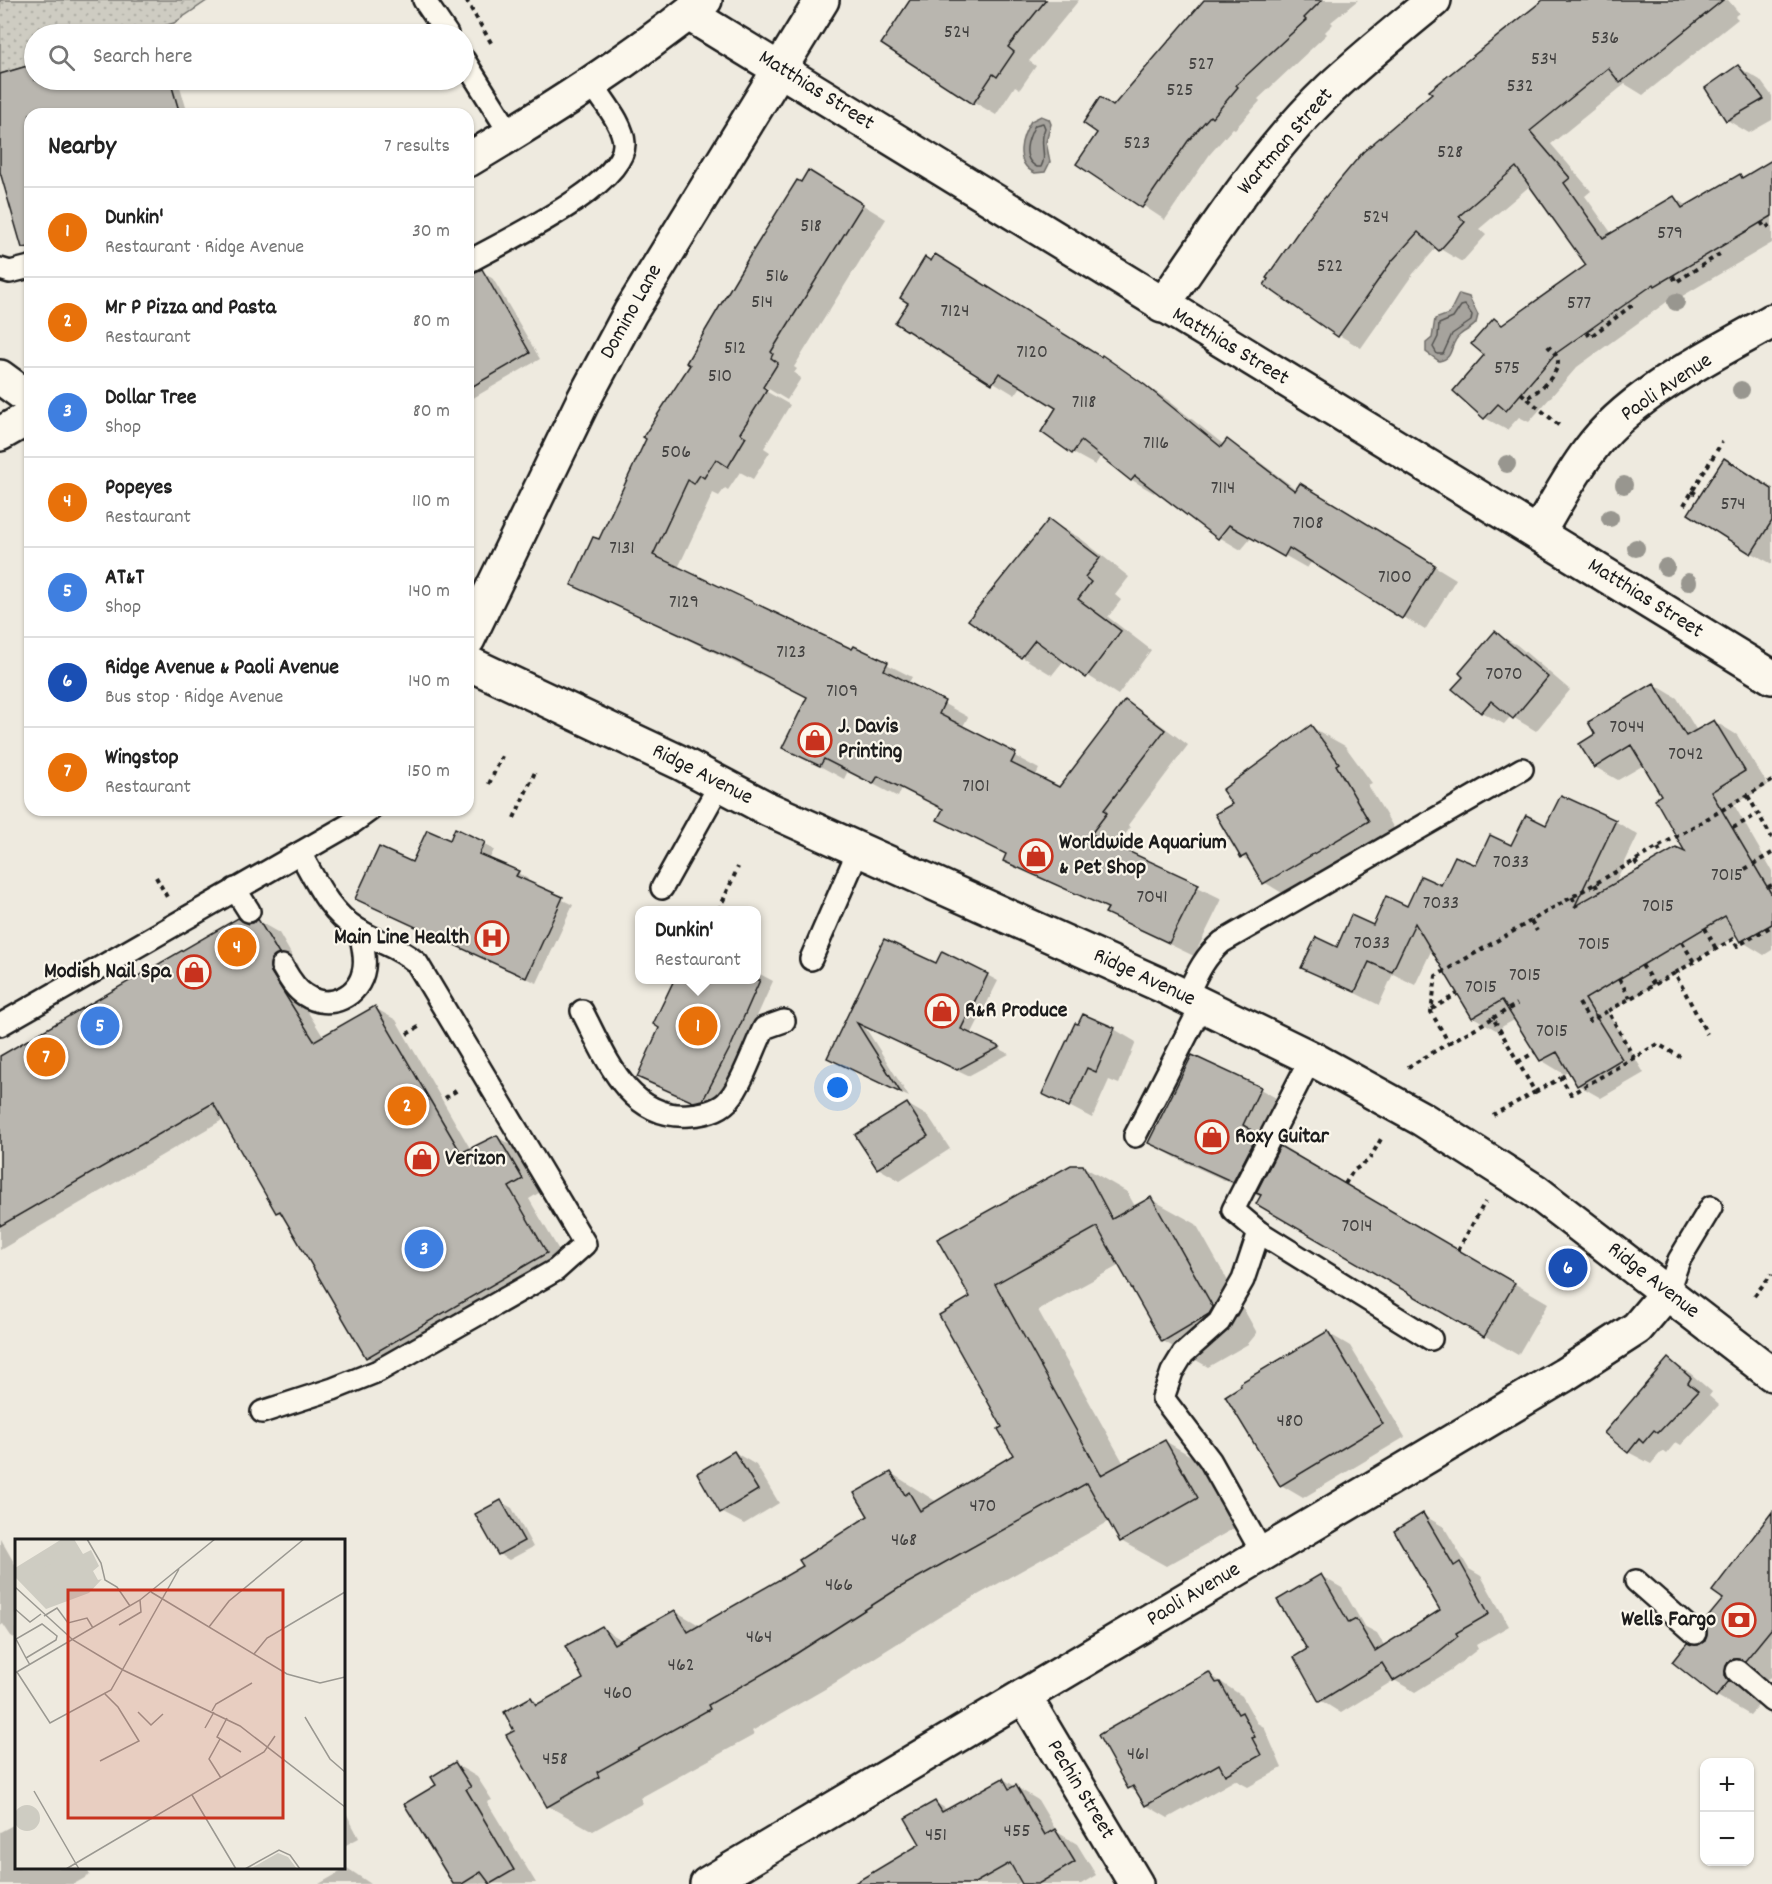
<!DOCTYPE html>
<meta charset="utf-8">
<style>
body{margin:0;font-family:Dekko,sans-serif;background:#f6f6f6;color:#222}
.controls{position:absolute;right:18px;bottom:18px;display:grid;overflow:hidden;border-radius:12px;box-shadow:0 2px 4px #0004}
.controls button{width:54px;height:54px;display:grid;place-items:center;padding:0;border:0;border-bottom:2px solid #e0e0e0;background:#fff;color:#222;font:30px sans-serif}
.you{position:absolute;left:838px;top:1088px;width:21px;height:21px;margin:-15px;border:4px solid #fff;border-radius:50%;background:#1a73e8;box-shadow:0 0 0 9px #1a73e833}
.badge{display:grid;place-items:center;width:39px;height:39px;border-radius:50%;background:#ea580c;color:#fff;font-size:20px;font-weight:700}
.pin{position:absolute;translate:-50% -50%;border:3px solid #fff;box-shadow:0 2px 6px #0006}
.popup{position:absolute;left:635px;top:906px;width:126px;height:78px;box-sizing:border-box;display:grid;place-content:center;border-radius:12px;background:#fff;filter:drop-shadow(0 2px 4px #0005);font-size:20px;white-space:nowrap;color:#767676}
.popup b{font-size:22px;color:#222}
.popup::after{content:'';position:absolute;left:50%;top:100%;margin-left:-12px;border:12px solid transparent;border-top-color:#fff}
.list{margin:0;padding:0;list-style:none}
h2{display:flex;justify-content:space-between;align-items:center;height:78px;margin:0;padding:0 24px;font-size:26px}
h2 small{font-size:20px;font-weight:400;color:#767676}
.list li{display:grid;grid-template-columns:39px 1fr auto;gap:18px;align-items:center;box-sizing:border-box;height:90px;padding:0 24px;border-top:2px solid #e0e0e0}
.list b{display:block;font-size:22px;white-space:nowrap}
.list p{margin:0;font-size:20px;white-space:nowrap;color:#767676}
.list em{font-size:20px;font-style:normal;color:#767676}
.icon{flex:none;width:33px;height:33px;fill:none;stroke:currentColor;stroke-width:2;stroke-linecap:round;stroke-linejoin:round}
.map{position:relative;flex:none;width:1772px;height:1884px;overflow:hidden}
.search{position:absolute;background:#fff;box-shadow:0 2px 4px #0004;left:24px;top:24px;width:450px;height:66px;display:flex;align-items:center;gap:15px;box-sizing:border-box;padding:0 21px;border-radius:33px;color:#767676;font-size:22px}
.panel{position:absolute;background:#fff;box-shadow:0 2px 4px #0004;left:24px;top:108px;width:450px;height:708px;border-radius:18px}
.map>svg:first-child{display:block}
.park{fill:url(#park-dots);stroke:#75746f;stroke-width:1.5}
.water{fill:#a6a39d;stroke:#6f6d69;stroke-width:1.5}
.shadow{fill:#0003}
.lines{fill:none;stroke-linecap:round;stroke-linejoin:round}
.shore{stroke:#535250;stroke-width:1.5}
.building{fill:#b9b6af;stroke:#1c1c1c;stroke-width:1.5}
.lane-casing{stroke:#1c1c1c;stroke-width:26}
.street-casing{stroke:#1c1c1c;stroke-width:38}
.secondary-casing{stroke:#1c1c1c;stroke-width:38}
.path{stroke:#1c1c1c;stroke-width:4;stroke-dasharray:4.5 4.5;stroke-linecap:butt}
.lane{stroke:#fbf7ec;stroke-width:21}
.street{stroke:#fbf7ec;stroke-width:33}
.secondary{stroke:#fbf7ec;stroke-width:33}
.tree{fill:#98968f}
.labels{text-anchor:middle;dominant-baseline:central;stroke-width:4.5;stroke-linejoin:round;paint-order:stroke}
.number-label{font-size:20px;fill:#434241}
.street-label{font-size:22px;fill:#1c1c1c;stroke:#fbf7ec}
.poi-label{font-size:22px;font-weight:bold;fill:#1c1c1c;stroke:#fbf7ec;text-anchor:start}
.inset-road{fill:none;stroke:#9a9891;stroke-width:1.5}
.view{fill:#c8321e;fill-opacity:0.15;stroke:#c8321e;stroke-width:3}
.inset-edge{fill:none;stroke:#1c1c1c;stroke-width:3}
</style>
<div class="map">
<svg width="1772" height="1884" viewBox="0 0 1772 1884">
<defs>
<pattern id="park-dots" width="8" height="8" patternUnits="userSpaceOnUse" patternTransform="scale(1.5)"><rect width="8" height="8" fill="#ceccc2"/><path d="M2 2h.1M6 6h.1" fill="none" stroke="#b0afa6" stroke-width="1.8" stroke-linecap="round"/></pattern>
</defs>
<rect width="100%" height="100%" fill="#eeeadf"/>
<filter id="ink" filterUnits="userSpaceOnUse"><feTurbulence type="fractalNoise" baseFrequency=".0167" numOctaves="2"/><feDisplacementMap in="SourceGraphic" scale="12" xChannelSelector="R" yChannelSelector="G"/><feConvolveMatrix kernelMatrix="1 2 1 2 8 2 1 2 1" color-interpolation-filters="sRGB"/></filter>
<g filter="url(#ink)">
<path class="park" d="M0,0H208L174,23L137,34H34V64L0,74Z"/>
<g class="water">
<path d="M1041,116L1049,119L1051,124L1046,142L1050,162L1045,172L1035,173C1013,163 1021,137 1031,121Z"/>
<path d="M1459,294L1469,297L1478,315L1476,323C1472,329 1465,330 1460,335C1449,343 1455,359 1439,361L1426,352V343L1432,338L1435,319L1449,314Z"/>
</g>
<g class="shadow">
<path d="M912,0H1079L1029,61L1036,66L1020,89L1015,86L996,115L974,102Z"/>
<path d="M1206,0H1358L1331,22L1333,24L1325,32L1327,34L1258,99L1260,101L1235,129L1233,128L1210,154L1165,220L1078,163L1114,107Z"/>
<path d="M1549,0H1728L1739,13L1735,16L1738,19L1643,95L1625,84L1551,144L1591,191L1585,196L1612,234L1674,197L1688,206L1740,176L1744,178L1772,161V243L1679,298L1675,296L1577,367L1529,422L1519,417L1507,430L1485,418L1486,355L1494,320L1504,326L1588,265L1531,185L1479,229L1486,235L1462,262L1437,247L1413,274L1361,348L1339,335Z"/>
<path d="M155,31L162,34H142Z"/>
<path d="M34,66V80H178L188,114H30V214L0,167V76Z"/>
<path d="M1738,67L1760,80L1772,96V120L1749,133L1727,120Z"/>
<path d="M832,186L886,219L794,367L797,369L794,373L801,378L787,400L757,382L755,385L790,405L764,448L770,452L753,479L740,472L728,490L725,488L719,496L713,493L678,568L853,651L855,648L912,677L908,684L968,717L962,728L1039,769L1035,777L1060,789L1125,702L1149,716L1188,745L1128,825L1130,828L1116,847L1222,899L1194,956L1131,926L1107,913L1109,910L1005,860L1007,855L939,819L944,810L902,788L898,797L848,771L844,779L784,747L808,698L573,584Z"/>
<path d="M483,272L493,279L540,359L468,401V281Z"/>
<path d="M897,323L1103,357L1168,400L1224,445L1227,441L1249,454L1297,490L1322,498L1456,579L1425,630L1312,561L1307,568L1252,537L1241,550L1219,537L1156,490L1154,493L1132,480L1101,456L1095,465L1073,453L1058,407L1022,385L1015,395Z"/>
<path d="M1772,489V564L1752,553Z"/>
<path d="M1049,521L1080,538L1129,577L1115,595L1121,600L1108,617L1151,650L1118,695L1064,660L1052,675L1022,657Z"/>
<path d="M1495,633L1517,645L1570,690L1536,731L1511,716L1504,724L1481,712L1465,676Z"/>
<path d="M1654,684L1677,698L1697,731L1714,721L1737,735L1768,785L1734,805L1772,871V950L1764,955L1741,941L1738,935L1608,1013L1644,1073L1601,1098L1578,1085L1570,1071L1564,1074L1541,1060L1516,1019L1496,1030L1473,1017L1432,949L1415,985L1393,974L1379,1005L1303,967L1547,827L1615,821L1638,835L1614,885L1689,855L1663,796L1644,765L1618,780L1595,767L1598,735Z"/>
<path d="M1311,727L1345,746L1372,783L1368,785L1401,840L1297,902L1264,882L1252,863L1242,857L1234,805Z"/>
<path d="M450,842L484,844L494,850L489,860L518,873L528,879L526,882L573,905L537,983L367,904L413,864Z"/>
<path d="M258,921L279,933L298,966L291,972V985L324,1038L375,1008L396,1020L471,1150L497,1137L518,1149L542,1191L529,1199L567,1264L387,1369L367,1357L285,1216L277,1212L224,1119L0,1250V1058Z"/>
<path d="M885,941L936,965L987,975L998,981L971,1035L1009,1054L968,1076L865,1027L909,1097L829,1058Z"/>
<path d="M756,972L773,981L717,1105L705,1107L649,1082L661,1027L655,1024L675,980H756Z"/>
<path d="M1114,1029L1136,1042L1119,1084L1109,1080L1092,1118L1044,1093Z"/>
<path d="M1260,1089L1289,1105L1271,1143L1548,1303L1518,1355L1258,1204L1261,1197L1178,1159L1150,1143Z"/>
<path d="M907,1104L929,1117L950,1149L900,1181L878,1168Z"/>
<path d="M1082,1166L1127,1192L1136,1208L1151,1199L1196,1224L1257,1333L1248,1344L1208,1367L1163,1341L1120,1265L1038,1310L1124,1464L1165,1441L1210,1467L1242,1524L1166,1566L1121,1541L1110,1521L944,1614L825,1689L752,1731L754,1735L640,1798L643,1803L593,1831L548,1806L516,1731L531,1699L540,1704L585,1679L602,1628L623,1641L675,1611L701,1626L805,1566L870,1517L891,1473L937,1502L1015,1456L1004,1428L972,1298Z"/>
<path d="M1328,1333L1350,1346L1405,1437L1303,1498L1281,1485Z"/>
<path d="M1668,1360L1690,1373L1712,1392L1709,1396L1719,1405L1681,1445L1676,1442L1666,1454L1662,1451L1651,1464L1628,1452Z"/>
<path d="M734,1452L756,1465L779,1503L744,1524L721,1512Z"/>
<path d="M501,1502L512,1508L533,1547L509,1560L499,1554Z"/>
<path d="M1423,1515L1444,1527L1469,1569L1481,1576L1509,1626L1476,1645L1478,1649L1451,1670L1415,1692L1394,1680L1341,1713L1320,1700L1309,1650L1321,1576L1342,1588L1364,1626L1377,1633L1385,1647L1442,1611Z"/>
<path d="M1772,1519V1677L1761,1681L1762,1701L1750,1715L1717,1696L1699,1647L1706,1642L1725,1599Z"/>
<path d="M0,1538L16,1566V1639L11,1636L3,1624L0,1626Z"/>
<path d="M1209,1674L1242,1696L1257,1723L1264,1727L1282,1768L1248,1787L1235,1780L1168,1818L1146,1805L1140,1794L1129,1788Z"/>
<path d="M455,1764L477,1777L492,1800L487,1802L536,1883L455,1884L438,1786Z"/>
<path d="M1003,1779L1038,1800L1057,1832L1077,1844L1096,1875L1081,1884H1024L1022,1881L1017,1884H856L922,1844L935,1802L948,1810Z"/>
<path d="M344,1809L359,1838L344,1846Z"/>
<path d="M15,1824L16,1868H86L90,1875L74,1884H0V1832Z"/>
<path d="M347,1868L371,1884H319Z"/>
</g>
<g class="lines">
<g class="shore">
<path d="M1043,123L1045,128C1038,145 1048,154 1041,167H1037C1020,158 1028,138 1035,125Z"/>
<path d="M1465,305L1472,315L1471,321L1452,334L1443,354H1437L1433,347L1438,337L1439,324L1453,318L1461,306Z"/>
</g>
</g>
<g class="building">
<path d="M910,0H1046L1008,47L1014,52L997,77L993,74L973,104L881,44Z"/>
<path d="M1204,0H1322L1304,18L1306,20L1236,85L1238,87L1212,118L1210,116L1188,141L1142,208L1076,164L1097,133L1083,123L1100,97L1113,106Z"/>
<path d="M1543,0H1723L1620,83L1608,68L1530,131L1570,178L1564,183L1603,238L1674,196L1682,208L1740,174L1742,178L1772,160V216L1655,286L1654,284L1555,354L1506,411L1498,404L1484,419L1453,391L1484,355L1471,344L1494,318L1502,325L1586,265L1516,167L1459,216L1465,222L1439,251L1418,232L1391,262L1338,337L1264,285L1268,279L1266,278L1307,219L1363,152L1432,93L1429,91Z"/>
<path d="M34,64V80H170L180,114H30V247L22,248L0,172V74Z"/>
<path d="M1738,65L1764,99L1726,121L1705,88Z"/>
<path d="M808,170L863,204L771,352L773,354L771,358L778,363L763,387L767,390L740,433L746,437L728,467L716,459L704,478L700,475L694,484L688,480L653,555L852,649L854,646L888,662L884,670L945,701L939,714L1016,753L1011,763L1059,787L1125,700L1165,730L1104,810L1107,813L1091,834L1199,884L1169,943L1105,913L1108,908L1003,861L1006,854L937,820L943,809L878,776L873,784L824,759L820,766L782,748L807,697L735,660L571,585L593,537L599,539L646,439L643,437L690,365L686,363L749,257L797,180L801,182Z"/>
<path d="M935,254L1101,357L1102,355L1145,385L1221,447L1227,439L1295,491L1300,483L1435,565L1402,619L1289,548L1284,557L1229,525L1218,539L1135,476L1131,481L1081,441L1072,454L1041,432L1056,408L999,373L992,384L895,323L908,303L900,298L925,257L931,261Z"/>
<path d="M482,269L530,353L468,389V275Z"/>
<path d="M1724,458L1772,489V521L1751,554L1688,514Z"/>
<path d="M1049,519L1100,558L1085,577L1091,582L1078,599L1121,631L1086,678L1035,640L1021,658L968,620Z"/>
<path d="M1495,631L1548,677L1513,719L1491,701L1481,713L1452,689L1463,677L1459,673Z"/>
<path d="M1654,683L1686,736L1714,720L1745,771L1711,792L1772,895V924L1740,942L1725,916L1585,999L1622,1059L1577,1086L1557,1052L1540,1061L1502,1000L1472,1018L1415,923L1392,972L1369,962L1355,992L1301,968L1316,937L1337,947L1351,915L1373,925L1386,896L1407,906L1421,876L1441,885L1455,856L1476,865L1490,835L1511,845L1526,815L1546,825L1561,795L1616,820L1575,906L1676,848L1685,852L1655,799L1661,795L1631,745L1594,768L1579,744L1595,734L1588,722Z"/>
<path d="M1311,725L1339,763L1336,765L1369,821L1263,884L1246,855L1241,858L1215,814L1232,804L1222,790Z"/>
<path d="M455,828L485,842L479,854L519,871L516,876L563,897L526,978L355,899L379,847L412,862L427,830L450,840Z"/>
<path d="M238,918L249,924L258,919L279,954L271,960V972L314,1041L375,1006L461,1153L497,1135L523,1179L509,1187L547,1253L366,1358L280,1211L276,1213L213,1103L0,1226V1056Z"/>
<path d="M884,939L936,963L942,951L988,974L961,1029L1000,1047L957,1070L857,1023L901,1093L827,1058Z"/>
<path d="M674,980H760L731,1046L703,1100L693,1102L637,1077L659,1028L653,1024Z"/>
<path d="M1083,1014L1115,1028L1096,1072L1087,1068L1069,1107L1042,1094L1075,1023L1078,1024Z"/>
<path d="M1192,1055L1261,1087L1243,1125L1258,1134L1233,1182L1148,1143Z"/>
<path d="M907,1103L928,1136L877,1169L855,1135Z"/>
<path d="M1280,1146L1515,1283L1484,1337L1256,1204L1261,1195L1256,1193Z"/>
<path d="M1071,1165H1083L1112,1219L1151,1197L1213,1307L1209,1314L1162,1342L1097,1227L995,1284L1101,1475L1165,1440L1198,1498L1120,1542L1087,1483L899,1588L780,1664L708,1705L710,1709L597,1772L599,1777L547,1807L506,1735L514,1731L504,1712L531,1697L536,1705L583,1679L565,1646L602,1626L614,1644L675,1610L688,1632L803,1566L799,1560L868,1516L854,1493L891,1472L905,1495L909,1492L920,1511L1013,1455L998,1429L1002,1427L939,1315L970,1297L937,1239Z"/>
<path d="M1328,1331L1383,1424L1280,1486L1225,1396L1241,1386L1240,1383Z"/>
<path d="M1668,1358L1691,1378L1688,1383L1698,1391L1658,1433L1654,1430L1643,1443L1639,1439L1628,1453L1604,1433Z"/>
<path d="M734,1451L758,1490L720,1513L697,1473Z"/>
<path d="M501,1500L524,1541L498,1555L475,1514Z"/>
<path d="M1772,1512V1628L1745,1661L1733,1659L1727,1663L1725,1675L1729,1681L1716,1697L1672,1662L1687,1643L1698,1645L1705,1641L1707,1630L1703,1623L1723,1599L1712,1591Z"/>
<path d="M1423,1513L1454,1566L1460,1562L1489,1614L1456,1633L1458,1636L1430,1659L1393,1681L1382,1663L1319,1702L1294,1657L1307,1649L1277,1600L1321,1574L1349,1623L1356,1619L1375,1651L1440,1610L1394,1531Z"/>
<path d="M1209,1672L1216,1683L1220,1682L1238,1714L1242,1712L1255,1737L1252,1738L1261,1755L1225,1775L1219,1764L1145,1806L1133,1786L1128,1789L1098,1735Z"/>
<path d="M455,1762L471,1787L466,1789L514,1870L490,1884L481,1872L462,1884H453L404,1804L436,1785L431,1777Z"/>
<path d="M1003,1778L1009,1789L1016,1785L1045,1835L1055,1829L1075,1862L1038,1884H1022L1010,1863L973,1884H853L920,1844L905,1818L935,1801L942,1812Z"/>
</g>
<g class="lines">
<g class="lane-casing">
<g id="lane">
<path d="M424,0L447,34"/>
<path d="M464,60L511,135"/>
<path d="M468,262C503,242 626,185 624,143C623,123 602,100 592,83"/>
<path d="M0,269L10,272L30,267"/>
<path d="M662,888L720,784"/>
<path d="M235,889L249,911"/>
<path d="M811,959L859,849"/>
<path d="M282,966C288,976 294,988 305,995C329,1011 360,997 364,968C366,956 362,943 360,931"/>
<path d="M1186,997C1196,976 1204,957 1222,942L1522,769"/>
<path d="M582,1011C605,1055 628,1120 689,1115C704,1114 721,1111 730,1098C742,1084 755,1046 764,1028L784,1021"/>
<path d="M0,1025L352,823L370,810"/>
<path d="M1311,1058L1233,1210L1259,1232L1431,1339"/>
<path d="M1135,1136L1202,1005"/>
<path d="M1259,1232L1243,1280L1219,1322L1183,1354L1172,1372L1163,1398L1210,1460L1263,1554"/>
<path d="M1668,1291L1679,1260L1711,1207"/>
<path d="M262,1412L333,1389L378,1371L556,1270L585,1244L417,963C396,945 378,943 357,929C328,911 316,881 300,853"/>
<path d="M1636,1581L1695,1633"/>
<path d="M1737,1671L1772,1701"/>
</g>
</g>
<g class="street-casing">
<g id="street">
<path d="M689,14L1772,677"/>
<path d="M468,160C550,111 631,60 705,0"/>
<path d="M1162,306C1214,232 1264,152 1330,89C1363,58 1399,29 1434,0"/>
<path d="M0,434L30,417"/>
<path d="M1538,533C1555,505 1570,476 1589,451C1631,393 1712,356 1772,321"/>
<path d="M468,639L583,401L630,313L822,0"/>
<path d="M1024,1696L1136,1884"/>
<path d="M707,1884L1564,1375L1637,1328L1668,1291"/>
</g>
</g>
<g class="secondary-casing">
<g id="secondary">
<path d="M0,377L30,399"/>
<path d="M468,663L679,762L768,809L1163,986L1311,1058L1422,1119L1535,1191L1772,1374"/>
</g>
</g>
<g class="path">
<path d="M466,0L493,46"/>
<path d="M1761,222L1765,228L1772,224"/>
<path d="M1673,276L1676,282L1723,252"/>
<path d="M1587,332L1590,337L1635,303"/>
<path d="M1521,393L1562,428"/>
<path d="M1528,397C1538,392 1558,375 1558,362C1558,355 1552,351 1548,346"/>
<path d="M1692,491L1699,496"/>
<path d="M1684,505L1722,442"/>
<path d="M489,784L502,756"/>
<path d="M1748,796L1772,838"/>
<path d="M514,818L535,772"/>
<path d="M1733,828L1758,814"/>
<path d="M1658,848L1662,856"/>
<path d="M1635,861L1640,870"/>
<path d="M1745,869L1772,853"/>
<path d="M156,877L167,897"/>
<path d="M1595,884L1600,893"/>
<path d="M1768,887L1772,885"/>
<path d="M1572,897L1577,907"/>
<path d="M719,910L738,867"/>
<path d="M1531,921L1537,931"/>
<path d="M1705,928L1716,949"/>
<path d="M1682,942L1694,962"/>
<path d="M1642,965L1654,985"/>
<path d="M1675,973L1733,939L1737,946L1772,926"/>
<path d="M1619,979L1630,998"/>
<path d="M1579,1003L1590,1021L1608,1011"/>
<path d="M1432,1009L1457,994"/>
<path d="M1493,1018L1517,1004"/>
<path d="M407,1034L422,1025"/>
<path d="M1449,1043L1493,1018L1535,1092L1493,1115"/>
<path d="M1634,1058L1608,1011L1675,973L1707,1034"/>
<path d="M1518,1062L1535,1052"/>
<path d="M1408,1067L1449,1043L1431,1012L1436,976L1772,781"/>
<path d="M1561,1078L1569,1073"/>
<path d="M1535,1092L1561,1078L1571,1094L1658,1044L1680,1057"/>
<path d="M445,1098L459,1089"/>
<path d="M1345,1184L1353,1171L1369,1160L1381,1139"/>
<path d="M1458,1250L1485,1202"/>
<path d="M1754,1296L1772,1274"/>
</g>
<use href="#lane" class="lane"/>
<use href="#street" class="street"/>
<use href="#secondary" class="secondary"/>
</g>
<g class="tree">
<circle cx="1676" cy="302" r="9"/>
<circle cx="1741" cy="390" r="9"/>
<circle cx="1507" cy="464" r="9"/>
<circle cx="1624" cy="485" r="9"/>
<circle cx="1610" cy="518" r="9"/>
<circle cx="1636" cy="548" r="9"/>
<circle cx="1666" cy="567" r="9"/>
<circle cx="1688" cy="582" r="9"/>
</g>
</g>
<defs>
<g id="shop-ring" transform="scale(1.725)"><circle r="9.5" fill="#fbf7ec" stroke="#c8321e" stroke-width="1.5"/><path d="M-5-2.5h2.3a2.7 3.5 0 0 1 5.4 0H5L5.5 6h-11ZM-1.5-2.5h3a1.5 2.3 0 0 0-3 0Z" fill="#c8321e"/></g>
<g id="hospital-ring" transform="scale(1.725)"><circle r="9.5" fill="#fbf7ec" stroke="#c8321e" stroke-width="1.5"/><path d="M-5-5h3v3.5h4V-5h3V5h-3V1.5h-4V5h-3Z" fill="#c8321e"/></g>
<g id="bank-ring" transform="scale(1.725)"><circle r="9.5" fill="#fbf7ec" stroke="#c8321e" stroke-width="1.5"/><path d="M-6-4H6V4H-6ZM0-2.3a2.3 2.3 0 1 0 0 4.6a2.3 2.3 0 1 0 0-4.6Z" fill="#c8321e"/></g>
</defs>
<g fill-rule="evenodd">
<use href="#shop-ring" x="815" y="740"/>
<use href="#shop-ring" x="1036" y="856"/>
<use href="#hospital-ring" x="492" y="938"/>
<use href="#shop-ring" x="194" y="972"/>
<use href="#shop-ring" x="942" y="1011"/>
<use href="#shop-ring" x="1212" y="1137"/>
<use href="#shop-ring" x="422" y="1159"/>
<use href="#bank-ring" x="1739" y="1620"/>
</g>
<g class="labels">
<g class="number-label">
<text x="957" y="33">524</text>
<text x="1605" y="39">536</text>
<text x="1544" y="60">534</text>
<text x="1201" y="65">527</text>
<text x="1520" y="87">532</text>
<text x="1180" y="91">525</text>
<text x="1137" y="144">523</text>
<text x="1450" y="153">528</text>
<text x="1376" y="218">524</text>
<text x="811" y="227">518</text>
<text x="1670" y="234">579</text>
<text x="1330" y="267">522</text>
<text x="777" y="277">516</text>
<text x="762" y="303">514</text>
<text x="1579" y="304">577</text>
<text x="955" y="312">7124</text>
<text x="735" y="349">512</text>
<text x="1032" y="353">7120</text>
<text x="1507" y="369">575</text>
<text x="720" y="377">510</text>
<text x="1084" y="403">7118</text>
<text x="1156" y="444">7116</text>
<text x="676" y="453">506</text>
<text x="1223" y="489">7114</text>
<text x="1733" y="505">574</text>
<text x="1308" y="524">7108</text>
<text x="622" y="549">7131</text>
<text x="1395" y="578">7100</text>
<text x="684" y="603">7129</text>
<text x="791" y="653">7123</text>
<text x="1504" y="675">7070</text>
<text x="842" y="692">7109</text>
<text x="1627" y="728">7044</text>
<text x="1686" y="755">7042</text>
<text x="976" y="787">7101</text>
<text x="1511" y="863">7033</text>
<text x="1727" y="876">7015</text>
<text x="1152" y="898">7041</text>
<text x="1441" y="904">7033</text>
<text x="1658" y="907">7015</text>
<text x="1372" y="944">7033</text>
<text x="1594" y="945">7015</text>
<text x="1525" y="976">7015</text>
<text x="1481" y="988">7015</text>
<text x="1552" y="1032">7015</text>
<text x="1357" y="1227">7014</text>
<text x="1290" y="1422">480</text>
<text x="983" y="1507">470</text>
<text x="904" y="1541">468</text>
<text x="839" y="1586">466</text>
<text x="759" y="1638">464</text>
<text x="681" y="1666">462</text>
<text x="618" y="1694">460</text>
<text x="1138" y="1755">461</text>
<text x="555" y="1760">458</text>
<text x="1017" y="1832">455</text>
<text x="936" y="1836">451</text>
</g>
<g class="street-label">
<text transform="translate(816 91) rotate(32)">Matthias Street</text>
<text transform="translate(1286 142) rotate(-49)">Wartman Street</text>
<text transform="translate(632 312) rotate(-61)">Domino Lane</text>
<text transform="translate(1230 347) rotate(31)">Matthias Street</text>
<text transform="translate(1667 388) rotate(-34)">Paoli Avenue</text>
<text transform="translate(1645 599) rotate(32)">Matthias Street</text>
<text transform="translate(702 775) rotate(27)">Ridge Avenue</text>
<text transform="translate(1144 978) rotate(25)">Ridge Avenue</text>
<text transform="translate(1653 1281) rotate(38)">Ridge Avenue</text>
<text transform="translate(1194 1595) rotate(-31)">Paoli Avenue</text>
<text transform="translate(1080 1790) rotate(59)">Pechin Street</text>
</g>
<g class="poi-label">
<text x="838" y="727">J. Davis<tspan x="838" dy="25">Printing</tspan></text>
<text x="1059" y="843">Worldwide Aquarium<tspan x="1059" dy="25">&amp; Pet Shop</tspan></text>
<text x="469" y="938" text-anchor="end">Main Line Health</text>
<text x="171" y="972" text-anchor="end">Modish Nail Spa</text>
<text x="965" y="1011">R&amp;R Produce</text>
<text x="1235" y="1137">Roxy Guitar</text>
<text x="445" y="1159">Verizon</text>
<text x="1716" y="1620" text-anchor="end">Wells Fargo</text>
</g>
</g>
<g transform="translate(15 1539)">
<rect width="330" height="330" fill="#eeeadf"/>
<path d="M47,0H59L68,15L76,11L84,27L78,32L83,41L87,40L74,54L31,70L0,38V29ZM-1 279a13 13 0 1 1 26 0a13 13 0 1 1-26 0ZM263,314L273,318L282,330H235Z" fill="#ceccc2"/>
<path d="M53,3L73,27L25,57L13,39L40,22L35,13Z" fill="#ceccc2"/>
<path class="inset-road" d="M72,0L86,24L90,41L102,48L115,67M0,48L58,101L108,131L225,187L330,268M136,53L272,135L305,144L330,138M0,70L15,83L26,75M29,77L42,69L53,84L72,79L78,89M104,86L126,73L125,61M194,88L214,62L289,0M239,115L252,99L330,53M11,119L41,101L42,97L27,85L1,100L11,119L15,126M2,133L35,184L96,151L164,30M0,134L125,61L200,0M197,172L201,165L237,144M123,173L136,186L148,175M290,178L315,220L330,233M212,179L202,198L226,213M190,189L199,173M205,200L194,220L206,239M85,222L124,202L103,168L89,154M19,252L64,330M177,256L221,330M51,330L249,213L260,197M230,330L264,311L275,316L285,330"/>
<path class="view" d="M53,51H268V279H53Z"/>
<rect width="330" height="330" class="inset-edge"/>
</g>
</svg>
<div class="controls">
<button>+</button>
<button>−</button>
</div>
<div class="you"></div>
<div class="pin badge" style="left:698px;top:1026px;background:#e8710a">1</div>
<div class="popup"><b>Dunkin'</b>Restaurant</div>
<div class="pin badge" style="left:407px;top:1106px;background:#e8710a">2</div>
<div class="pin badge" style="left:424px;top:1249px;background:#3f7fe0">3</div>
<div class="pin badge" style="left:237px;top:947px;background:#e8710a">4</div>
<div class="pin badge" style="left:100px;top:1026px;background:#3f7fe0">5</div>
<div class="pin badge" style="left:1568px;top:1268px;background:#1a4fb4">6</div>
<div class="pin badge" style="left:46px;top:1057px;background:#e8710a">7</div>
<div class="search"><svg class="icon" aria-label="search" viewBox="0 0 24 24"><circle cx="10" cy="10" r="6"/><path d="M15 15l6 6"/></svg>Search here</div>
<section class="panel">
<h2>Nearby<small>7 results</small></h2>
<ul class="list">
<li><span class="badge" style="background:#e8710a">1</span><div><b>Dunkin'</b><p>Restaurant · Ridge Avenue</p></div><em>30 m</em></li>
<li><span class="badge" style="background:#e8710a">2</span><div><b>Mr P Pizza and Pasta</b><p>Restaurant</p></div><em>80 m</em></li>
<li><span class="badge" style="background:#3f7fe0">3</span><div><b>Dollar Tree</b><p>Shop</p></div><em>80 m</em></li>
<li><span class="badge" style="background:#e8710a">4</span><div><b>Popeyes</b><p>Restaurant</p></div><em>110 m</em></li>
<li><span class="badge" style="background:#3f7fe0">5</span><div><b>AT&amp;T</b><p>Shop</p></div><em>140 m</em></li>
<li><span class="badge" style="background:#1a4fb4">6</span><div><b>Ridge Avenue &amp; Paoli Avenue</b><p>Bus stop · Ridge Avenue</p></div><em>140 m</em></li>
<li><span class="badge" style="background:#e8710a">7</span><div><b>Wingstop</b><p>Restaurant</p></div><em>150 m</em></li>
</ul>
</section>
</div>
